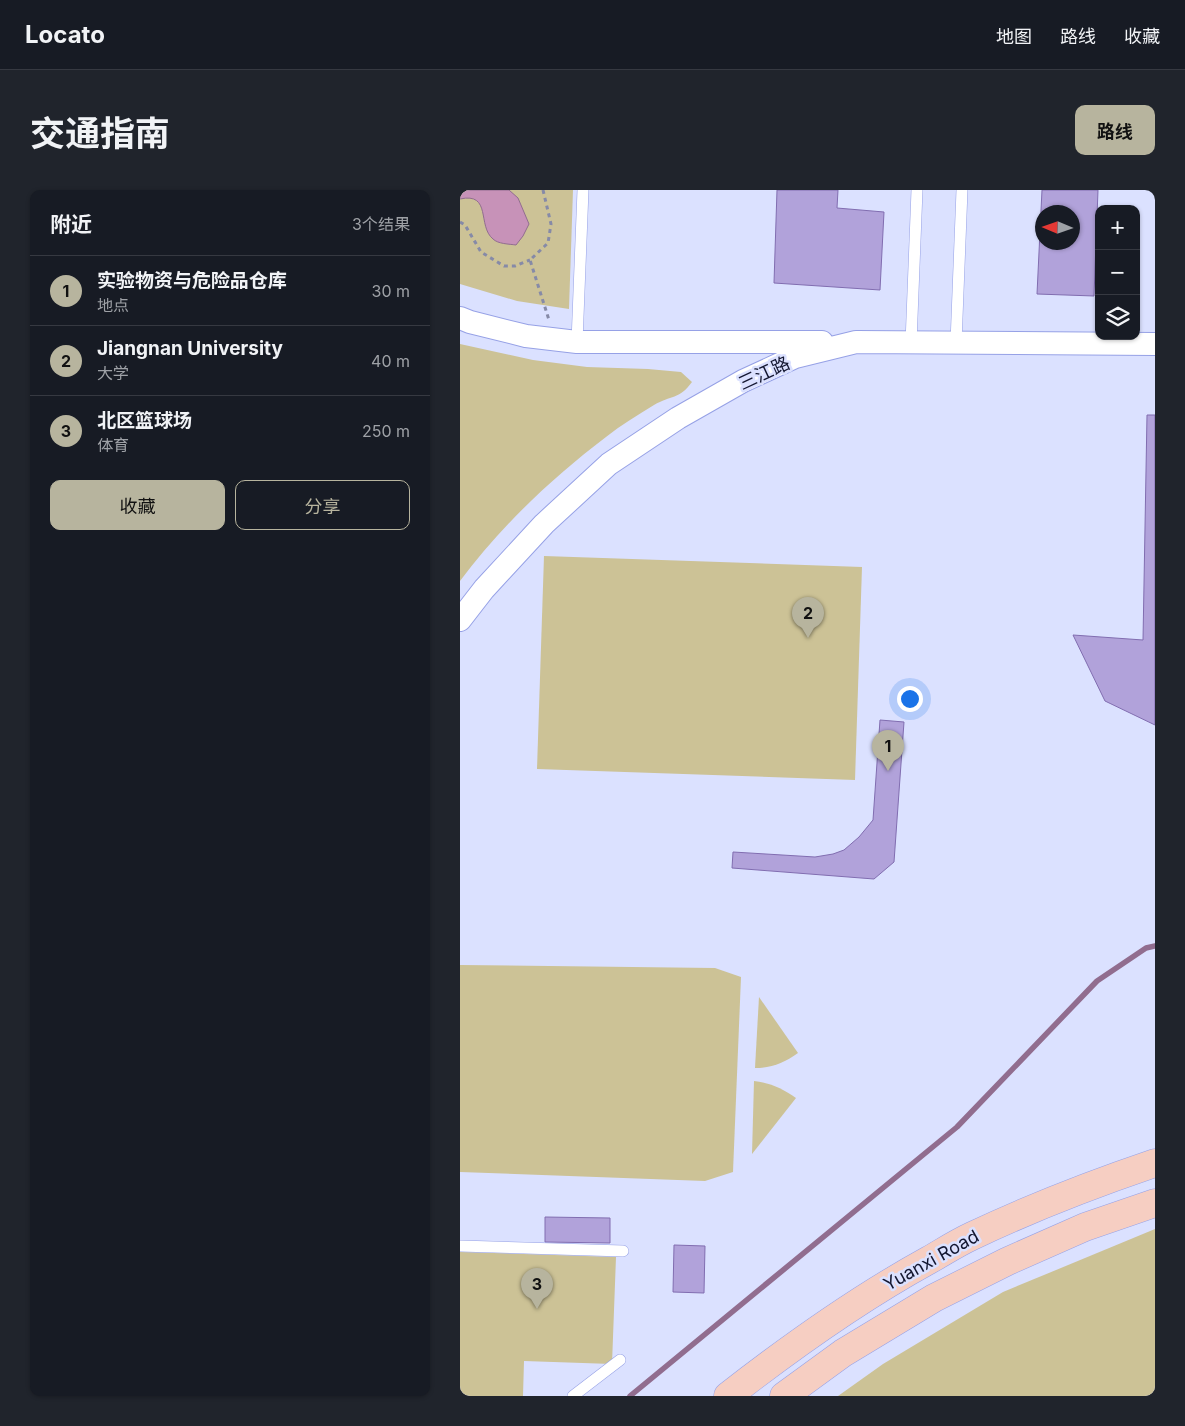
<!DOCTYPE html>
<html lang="zh">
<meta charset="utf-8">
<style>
body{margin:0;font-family:Inter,"Noto Sans SC",sans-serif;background:#20242c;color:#f1f3f6}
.controls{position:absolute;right:15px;top:15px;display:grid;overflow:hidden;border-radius:10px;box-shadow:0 1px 4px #0004}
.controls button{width:45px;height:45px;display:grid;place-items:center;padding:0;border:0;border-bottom:1px solid #363941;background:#171b24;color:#f1f3f6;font:25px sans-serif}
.compass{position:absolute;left:575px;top:15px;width:45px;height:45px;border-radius:50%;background:#171b24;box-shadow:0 1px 4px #0004;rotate:272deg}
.you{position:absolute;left:449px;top:508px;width:18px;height:18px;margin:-12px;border:4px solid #fff;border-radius:50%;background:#1a73e8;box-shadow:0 0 0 8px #1a73e833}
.badge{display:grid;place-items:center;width:32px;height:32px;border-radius:50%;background:#b7b49e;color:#111;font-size:16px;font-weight:700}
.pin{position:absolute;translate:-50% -41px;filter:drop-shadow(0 1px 2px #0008)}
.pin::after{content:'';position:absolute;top:26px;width:18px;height:15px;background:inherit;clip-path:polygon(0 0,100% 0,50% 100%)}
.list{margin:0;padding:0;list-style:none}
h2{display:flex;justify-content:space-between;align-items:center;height:65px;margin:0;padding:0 20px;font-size:21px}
h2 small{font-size:16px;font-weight:400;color:#9ea1a6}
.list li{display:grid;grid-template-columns:32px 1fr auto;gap:15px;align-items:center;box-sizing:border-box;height:70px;padding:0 20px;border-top:1px solid #363941}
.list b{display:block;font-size:19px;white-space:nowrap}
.list p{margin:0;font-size:16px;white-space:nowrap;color:#9ea1a6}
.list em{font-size:16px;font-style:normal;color:#9ea1a6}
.actions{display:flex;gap:10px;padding:15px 20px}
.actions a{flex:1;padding:11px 0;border:1px solid #b7b49e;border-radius:10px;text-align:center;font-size:18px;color:#b7b49e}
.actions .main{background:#b7b49e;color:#111}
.icon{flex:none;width:28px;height:28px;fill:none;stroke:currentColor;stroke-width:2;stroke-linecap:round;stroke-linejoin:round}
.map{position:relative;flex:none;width:695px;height:1206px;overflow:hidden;border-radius:10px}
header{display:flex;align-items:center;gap:30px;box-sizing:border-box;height:70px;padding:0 25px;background:#171b24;border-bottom:1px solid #363941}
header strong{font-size:24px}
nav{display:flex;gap:28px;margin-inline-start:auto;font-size:18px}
.intro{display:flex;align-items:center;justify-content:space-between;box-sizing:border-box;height:120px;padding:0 30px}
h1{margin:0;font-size:35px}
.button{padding:12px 22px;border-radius:10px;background:#b7b49e;color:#111;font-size:18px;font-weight:700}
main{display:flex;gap:30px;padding:0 30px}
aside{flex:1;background:#171b24;border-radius:10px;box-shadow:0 1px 4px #0004}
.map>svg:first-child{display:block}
.green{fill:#ccc296}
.water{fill:#c792b8;stroke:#916d8f}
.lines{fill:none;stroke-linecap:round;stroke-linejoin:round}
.stream{stroke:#916d8f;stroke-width:5.5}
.building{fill:#b1a2da;stroke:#816db0;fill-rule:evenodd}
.lane-casing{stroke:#96a1e6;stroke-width:12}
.street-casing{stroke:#96a1e6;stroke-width:24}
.secondary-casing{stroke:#96a1e6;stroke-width:29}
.path{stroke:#868aa7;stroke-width:3;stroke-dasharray:4 4;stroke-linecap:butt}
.lane{stroke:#fff;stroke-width:11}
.street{stroke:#fff;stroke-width:22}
.secondary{stroke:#f6cec2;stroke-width:28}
.labels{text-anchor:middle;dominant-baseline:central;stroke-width:5;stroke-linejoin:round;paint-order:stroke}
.street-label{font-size:18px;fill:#131630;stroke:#dbe1ff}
</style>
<header>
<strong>Locato</strong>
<nav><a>地图</a><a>路线</a><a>收藏</a></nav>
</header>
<div class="intro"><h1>交通指南</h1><a class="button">路线</a></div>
<main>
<aside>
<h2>附近<small>3个结果</small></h2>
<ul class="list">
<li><span class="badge">1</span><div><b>实验物资与危险品仓库</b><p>地点</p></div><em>30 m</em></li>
<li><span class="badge">2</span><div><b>Jiangnan University</b><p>大学</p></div><em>40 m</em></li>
<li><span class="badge">3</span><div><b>北区篮球场</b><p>体育</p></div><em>250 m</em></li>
</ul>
<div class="actions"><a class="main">收藏</a><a>分享</a></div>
</aside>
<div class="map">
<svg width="695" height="1206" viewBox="0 0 695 1206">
<rect width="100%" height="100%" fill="#dbe1ff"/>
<g class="green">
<path d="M0,0H113L109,119L57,111L0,94Z"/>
<path d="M0,154L73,170L127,177L188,179L221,182L232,192C219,210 211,205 194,215C178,225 161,235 146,247C92,288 41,336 0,391Z"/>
<path d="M84,366L402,377L395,590L77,579Z"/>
<path d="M0,775L255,778L281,787L273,982L245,991L0,982Z"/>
<path d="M299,807L338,863C324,873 312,878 295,878Z"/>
<path d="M294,891C311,893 323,899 336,908L292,964Z"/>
<path d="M695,1039V1206H378L423,1174L543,1102Z"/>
<path d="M0,1062L156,1067L152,1174L64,1171L63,1206H0Z"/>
</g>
<path class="water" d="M0,0H49L58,8L69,34L63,46L56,55C49,54 38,54 33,49C17,36 32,2 0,9Z"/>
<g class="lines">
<path class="stream" d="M170,1206L497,937L637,791L686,758L695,756"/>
</g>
<g class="building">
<path d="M317,0H378L377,18L424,22L420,100L314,93Z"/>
<path d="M582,0H638L634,106L577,104ZM582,22H612V52H582Z"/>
<path d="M687,225H695V535L645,511L613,445L683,450Z"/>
<path d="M420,530L444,532L434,672L414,689L272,678L273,662L355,667L373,664L384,660L399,647L413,630Z"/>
<path d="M85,1027L150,1028V1053L85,1052Z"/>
<path d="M214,1055L245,1056L244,1103L213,1102Z"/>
</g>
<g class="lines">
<g class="lane-casing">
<g id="lane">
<path d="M117,152L123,0"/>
<path d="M451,153L457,0"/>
<path d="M496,153L502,0"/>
<path d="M0,1056L163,1061"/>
<path d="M113,1206L160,1170"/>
</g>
</g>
<g class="street-casing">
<g id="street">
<path d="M0,128L10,132L66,146L117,152H362"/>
<path d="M0,430L24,399L84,334L149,274L218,228L283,191L335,167L396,152L695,154"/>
</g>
</g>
<g class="secondary-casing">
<g id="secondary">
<path d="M268,1206C332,1156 398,1109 469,1070C483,1062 497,1053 512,1046C571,1018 633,994 695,973"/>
<path d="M324,1206L383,1163L474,1108L548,1071L625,1037L695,1013"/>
</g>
</g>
<g class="path">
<path d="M83,0L91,34L88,53L70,70L89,130"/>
<path d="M0,32L5,35L21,62L44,76H55L70,70"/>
</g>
<use href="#lane" class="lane"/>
<use href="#street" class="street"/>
<use href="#secondary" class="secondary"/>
</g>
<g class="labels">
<g class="street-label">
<text transform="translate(304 183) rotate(-25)">三江路</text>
<text transform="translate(471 1070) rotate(-29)">Yuanxi Road</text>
</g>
</g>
</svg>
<div class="controls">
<button>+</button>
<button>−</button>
<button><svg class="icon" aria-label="layers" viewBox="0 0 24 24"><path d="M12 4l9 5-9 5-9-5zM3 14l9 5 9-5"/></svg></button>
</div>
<svg class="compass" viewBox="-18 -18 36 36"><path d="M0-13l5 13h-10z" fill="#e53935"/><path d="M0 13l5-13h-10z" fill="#9ea1a6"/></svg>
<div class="you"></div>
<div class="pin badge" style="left:428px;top:581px">1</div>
<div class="pin badge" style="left:348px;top:448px">2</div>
<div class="pin badge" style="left:77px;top:1119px">3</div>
</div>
</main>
